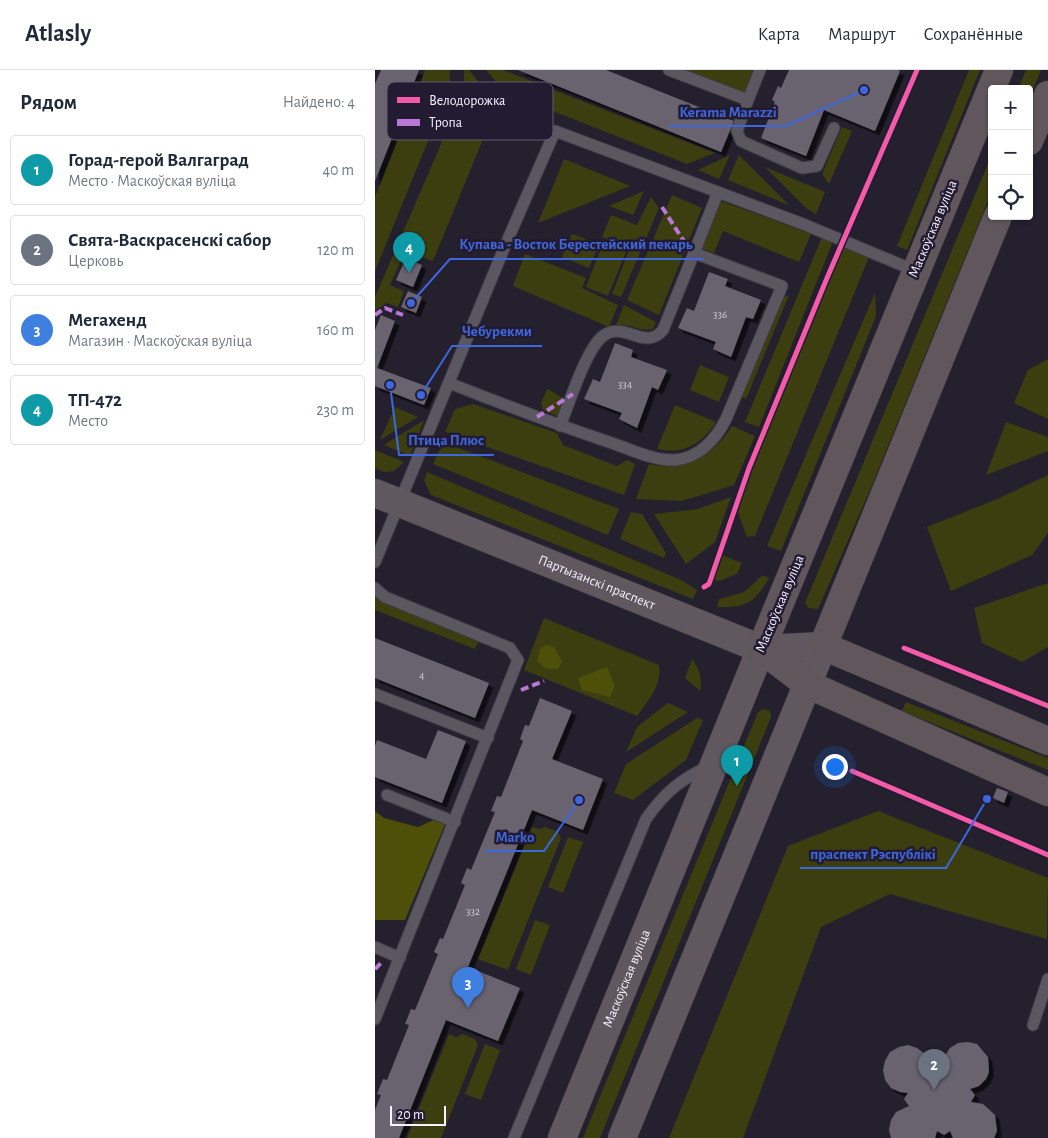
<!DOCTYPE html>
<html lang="ru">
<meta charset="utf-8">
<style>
body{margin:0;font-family:"Alegreya Sans",sans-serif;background:#f6f6f7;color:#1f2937}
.controls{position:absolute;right:15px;top:15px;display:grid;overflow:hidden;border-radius:5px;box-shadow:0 1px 4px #0004}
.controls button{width:45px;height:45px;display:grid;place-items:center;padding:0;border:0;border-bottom:1px solid #e0e1e3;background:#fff;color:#1f2937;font:25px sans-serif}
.scale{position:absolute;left:15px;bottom:12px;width:56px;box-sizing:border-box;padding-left:5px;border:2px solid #f6f2ff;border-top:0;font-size:14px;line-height:18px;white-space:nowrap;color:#f6f2ff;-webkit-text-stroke:4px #231b32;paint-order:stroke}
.you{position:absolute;left:459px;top:696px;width:18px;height:18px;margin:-12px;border:4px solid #fff;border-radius:50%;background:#1a73e8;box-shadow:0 0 0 8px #1a73e833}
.badge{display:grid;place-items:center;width:32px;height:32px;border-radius:50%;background:#1a73e8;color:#fff;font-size:16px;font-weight:700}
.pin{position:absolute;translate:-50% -41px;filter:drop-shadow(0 1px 2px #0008)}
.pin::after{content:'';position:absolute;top:26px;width:18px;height:15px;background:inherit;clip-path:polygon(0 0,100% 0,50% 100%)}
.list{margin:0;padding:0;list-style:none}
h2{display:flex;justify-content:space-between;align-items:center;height:65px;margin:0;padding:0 20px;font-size:21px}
h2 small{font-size:16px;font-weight:400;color:#747a83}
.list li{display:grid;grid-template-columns:32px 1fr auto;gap:15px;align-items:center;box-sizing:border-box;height:70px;margin:0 10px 10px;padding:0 10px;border:1px solid #e0e1e3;border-radius:5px}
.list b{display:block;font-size:19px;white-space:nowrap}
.list p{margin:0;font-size:16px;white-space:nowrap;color:#747a83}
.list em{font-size:16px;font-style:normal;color:#747a83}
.icon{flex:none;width:28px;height:28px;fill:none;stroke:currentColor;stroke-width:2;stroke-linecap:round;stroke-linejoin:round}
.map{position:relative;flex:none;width:673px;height:1068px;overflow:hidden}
header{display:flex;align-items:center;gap:30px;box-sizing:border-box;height:70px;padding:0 25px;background:#fff;border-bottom:1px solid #e0e1e3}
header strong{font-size:24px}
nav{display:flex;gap:28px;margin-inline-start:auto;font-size:18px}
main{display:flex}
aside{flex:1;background:#fff}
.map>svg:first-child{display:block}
.green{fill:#3c3e10}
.forest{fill:#4e5009}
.building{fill:#696470;filter:url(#shadow)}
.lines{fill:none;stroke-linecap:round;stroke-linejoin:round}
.lane-casing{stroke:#403c46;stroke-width:13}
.primary-casing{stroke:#403c46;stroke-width:29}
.highway-casing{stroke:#403c46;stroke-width:29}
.lane{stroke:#5a5761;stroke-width:11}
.primary{stroke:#60575f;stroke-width:28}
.highway{stroke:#60565c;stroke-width:28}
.quiet{stroke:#ba77d6;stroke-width:4;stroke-dasharray:8 4;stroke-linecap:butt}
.cycleway-casing{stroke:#231b32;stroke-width:8}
.cycleway{stroke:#f35aa7;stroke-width:5}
.labels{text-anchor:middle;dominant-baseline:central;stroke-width:5;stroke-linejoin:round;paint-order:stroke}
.number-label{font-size:11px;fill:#d3cedb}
.street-label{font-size:14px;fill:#f6f2ff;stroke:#231b32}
.key{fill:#231b32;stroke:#625c70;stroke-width:1}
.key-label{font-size:14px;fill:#f6f2ff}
.leader{fill:none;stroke:#3e67de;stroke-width:2}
.callout-dot{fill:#3e67de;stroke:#231b32;stroke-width:2}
.callout-label{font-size:15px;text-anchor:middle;font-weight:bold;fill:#3e67de;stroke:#231b32;stroke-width:5;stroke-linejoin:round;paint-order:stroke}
</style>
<header>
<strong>Atlasly</strong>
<nav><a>Карта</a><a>Маршрут</a><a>Сохранённые</a></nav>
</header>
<main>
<aside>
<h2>Рядом<small>Найдено: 4</small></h2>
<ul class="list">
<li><span class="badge" style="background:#0f9aa8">1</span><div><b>Горад-герой Валгаград</b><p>Место · Маскоўская вуліца</p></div><em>40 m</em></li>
<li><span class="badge" style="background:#6b7280">2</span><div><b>Свята-Васкрасенскі сабор</b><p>Церковь</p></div><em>120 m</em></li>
<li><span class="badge" style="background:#3f7fe0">3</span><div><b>Мегахенд</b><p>Магазин · Маскоўская вуліца</p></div><em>160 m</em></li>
<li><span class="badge" style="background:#0f9aa8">4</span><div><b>ТП-472</b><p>Место</p></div><em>230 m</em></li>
</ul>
</aside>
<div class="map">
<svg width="673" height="1068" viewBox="0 0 673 1068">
<defs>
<filter id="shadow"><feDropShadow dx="4.5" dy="4.5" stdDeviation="0" flood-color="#0009"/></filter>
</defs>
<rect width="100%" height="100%" fill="#24202d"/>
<g class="green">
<path d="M50,0H75V17L0,201V127Z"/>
<path d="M89,0H94L122,35L58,191L30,181L15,215L29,221L23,237L11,233L0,241V227L89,21Z"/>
<path d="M111,0H128L340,83L312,94L130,22Z"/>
<path d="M286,0H378L367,28Z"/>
<path d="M594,0H605L532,180L522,176Z"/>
<path d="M651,0H666L654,29V19H643Z"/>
<path d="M467,57L477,61L454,114L447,104Z"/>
<path d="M617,84V121L495,420L443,539L433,538L430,533Z"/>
<path d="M355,85L344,109L323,100Z"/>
<path d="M364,85L414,135L353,110Z"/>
<path d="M189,89L255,116L163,153Z"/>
<path d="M390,97L450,122L441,144L432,139Z"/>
<path d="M269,121L258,145L234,136Z"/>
<path d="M297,125L327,138L284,245L252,230Z"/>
<path d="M276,127L284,138L246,227L237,224L255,178L227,167L236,145L262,155Z"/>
<path d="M346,131L436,164L424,192L348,161L339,183L327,179Z"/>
<path d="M197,164L224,174L214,198L187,187Z"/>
<path d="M447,167L458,171L384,357L370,352Z"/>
<path d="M229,171L252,179L233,226L211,217Z"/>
<path d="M469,176L494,187L380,466L372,467L361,437Z"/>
<path d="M150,184L211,208L207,218L243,235L234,257L138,216Z"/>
<path d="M500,223L501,246L406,481L392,476Z"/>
<path d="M414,225L371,329L365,326L406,229Z"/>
<path d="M249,235L281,252L278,259C264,262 254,253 241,255Z"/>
<path d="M673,289V349L639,333L653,300Z"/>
<path d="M325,295L354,307L344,332L315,320Z"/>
<path d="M172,319L188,328L187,337L182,346L168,340L166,333Z"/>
<path d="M98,334L182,363L188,375L242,396L252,390L260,394L249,425L70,362L80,339Z"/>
<path d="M300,335L341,352C327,374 308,385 282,379Z"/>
<path d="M20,337L43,347L5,370Z"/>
<path d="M49,350L35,386L9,375Z"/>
<path d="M631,352L673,367V381L611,405Z"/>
<path d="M357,356L380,366L359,415L307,431L261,429L274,394C310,402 337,387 357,356Z"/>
<path d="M68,372L244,439L233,465L58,394Z"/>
<path d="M0,380L29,392L19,401L9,402L0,398Z"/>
<path d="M52,402L306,510L322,520L318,529L56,425L49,410Z"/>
<path d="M673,405V463L657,485L576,521L552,457L620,430Z"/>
<path d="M356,427L340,472L311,494L279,444L323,439Z"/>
<path d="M256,442L267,444L291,483L289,488L245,469Z"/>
<path d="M347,485L367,493L362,504L344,511L337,509Z"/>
<path d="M388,505L394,508C380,533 371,538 342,537L344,529L369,522Z"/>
<path d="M673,513V577L647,592L607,573L599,538Z"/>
<path d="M0,525L105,568L100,579L0,540Z"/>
<path d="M169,548L284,595C287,615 274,630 262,646L149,600Z"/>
<path d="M317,589C324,599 328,609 325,621L310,608Z"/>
<path d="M531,632L673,688V700L527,641Z"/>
<path d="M293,633L313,642L251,682L262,657Z"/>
<path d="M388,639L395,641L396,647L225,1068H208L383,642Z"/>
<path d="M322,648L328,650L311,690L258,730L239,723L251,694Z"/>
<path d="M503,741L673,808L672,869L515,824L446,857L368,1068H294L413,776Z"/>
<path d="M157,757L164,759L170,757L183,762L186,768L133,900L103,889Z"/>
<path d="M193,767L208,772L188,823L173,817Z"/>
<path d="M160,850L175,855L156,905L141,899Z"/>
<path d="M74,964L82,967L87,964L100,969L103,975L66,1068H32Z"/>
<path d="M110,974L125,980L106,1030L90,1024Z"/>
</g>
<g class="forest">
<path d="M170,575L179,577L187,591L183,599L170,598L162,591L165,580Z"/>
<path d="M232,597L240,616L235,627L207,620L203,608Z"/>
<path d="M0,741L9,748L43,757L59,750L70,754L30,850H0Z"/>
</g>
<g class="building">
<path d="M6,0H44L0,111V14Z"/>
<path d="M143,0H231L359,51L346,82Z"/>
<path d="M414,0H523L525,1L500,61L449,40L431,86L386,68L400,32L397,30L403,16L406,18Z"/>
<path d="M31,188L47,195L38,217L21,210Z"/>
<path d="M334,202L353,209L350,216L386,230L378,249L371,247L356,287L338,279L341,272L303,258L312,238L319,241Z"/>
<path d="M33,221L47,227L41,243L26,237Z"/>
<path d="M6,245L20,251L2,298L56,318L49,335L0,316V260Z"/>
<path d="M240,273L258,280L256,287L292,300L283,320L277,317L262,358L244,349L247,343L209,329L218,309L225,312Z"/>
<path d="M0,568L114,613L100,648L0,608Z"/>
<path d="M165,628L197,641L177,689L228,709L208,760L157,740L93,897L145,918L123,971L71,950L24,1068H0V1040L6,1025L2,1024L8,1009L12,1010L34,955L30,954L36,939L40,940L63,884L59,882L65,868L68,869L90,815L86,813L92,798L96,800L120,742L116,741L122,726L126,727L148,671L145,669L150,655L154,656Z"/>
<path d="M63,660L91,671L67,733L0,707V676L2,670L51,689Z"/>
<path d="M622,718L633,722L629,733L618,728Z"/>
<path d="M593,972L602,974L613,987L614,1002L611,1009L604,1016L595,1019L600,1025L596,1032L608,1034L620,1045L622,1061L619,1068H578L575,1061L569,1065L562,1061L560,1068H516L514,1060L516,1050L521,1042L534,1036L529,1029L533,1023L525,1022L516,1018L510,1010L508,1000L510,991L515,982L524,977L533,975L542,978L550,984L555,997L562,993L567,996L569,987L575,978L583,973Z"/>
</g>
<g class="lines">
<g class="lane-casing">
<g id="lane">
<path d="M294,0L373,30L385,0"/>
<path d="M373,30L362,61L366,71L427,98L442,96L459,58"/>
<path d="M74,313C127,334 180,354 234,372C255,379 278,391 300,390C324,388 341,369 351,349L407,216L319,183L343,122"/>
<path d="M185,356C194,334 211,279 228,266C249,250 270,282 288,260L319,183"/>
<path d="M0,492L130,176L180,61L428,154L541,201"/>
<path d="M0,518L10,527L135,578L143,590L0,949"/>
<path d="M0,624L113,668"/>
<path d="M12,725L80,752"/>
<path d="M0,877L25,888"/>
<path d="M658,955L673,909"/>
<path d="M139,1068L271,749C290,722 305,710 334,696"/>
</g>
</g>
<g class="primary-casing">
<g id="primary">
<path id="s1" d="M0,423L386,579L448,576L247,1068"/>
<path id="s2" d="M187,1068L386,579"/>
</g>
</g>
<g class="highway-casing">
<g id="highway">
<path d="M624,0L386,579L432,614L673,722"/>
<path d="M654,71L673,25"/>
<path d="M623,146L448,576L673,671"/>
</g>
</g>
<use href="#lane" class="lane"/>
<use href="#primary" class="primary"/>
<use href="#highway" class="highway"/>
<g class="quiet">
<path d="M287,137L315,181"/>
<path d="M0,245L10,238L28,245"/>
<path d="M162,347L198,324"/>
<path d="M146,620L169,611"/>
<path d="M0,899L6,893"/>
</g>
<g class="cycleway-casing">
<g id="cycleway">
<path d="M329,517L334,514L374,398L452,208L542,0"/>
<path d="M529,578L673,636"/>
<path d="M477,701L673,785"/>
</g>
</g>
<use href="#cycleway" class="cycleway"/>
</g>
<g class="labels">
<g class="number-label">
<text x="345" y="244">336</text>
<text x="250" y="314">334</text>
<text x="47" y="605">4</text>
<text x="98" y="841">332</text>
</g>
<g class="street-label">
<text transform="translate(558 159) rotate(-67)">Маскоўская вуліца</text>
<text stroke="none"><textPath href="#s1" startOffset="239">Партызанскі праспект</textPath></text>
<text transform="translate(405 534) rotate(-67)">Маскоўская вуліца</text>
<text stroke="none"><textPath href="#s2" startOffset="172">Маскоўская вуліца</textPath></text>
</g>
</g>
<rect x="12" y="12" width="166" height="58" rx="8" class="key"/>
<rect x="22" y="27" width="23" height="6" fill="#f35aa7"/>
<rect x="22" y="49" width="23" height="7" fill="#ba77d6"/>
<g class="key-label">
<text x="54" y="35">Велодорожка</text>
<text x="54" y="57">Тропа</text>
</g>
<path class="leader" d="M489 20L411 56H294M36 233L75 189H328M46 325L77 276H167M15 315L24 385H119M204 730L169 781H111M612 729L571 798H425"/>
<g class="callout-dot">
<circle cx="489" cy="20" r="5"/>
<circle cx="36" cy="233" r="5"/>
<circle cx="46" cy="325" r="5"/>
<circle cx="15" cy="315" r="5"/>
<circle cx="204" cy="730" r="5"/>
<circle cx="612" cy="729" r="5"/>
</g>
<g class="callout-label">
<text x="353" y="47">Kerama Marazzi</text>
<text x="201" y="179">Купава - Восток Берестейский пекарь</text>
<text x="122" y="266">Чебурекми</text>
<text x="71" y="375">Птица Плюс</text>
<text x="140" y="772">Marko</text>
<text x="498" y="789">праспект Рэспублікі</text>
</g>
</svg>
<div class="controls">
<button>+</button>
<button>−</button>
<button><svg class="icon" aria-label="locate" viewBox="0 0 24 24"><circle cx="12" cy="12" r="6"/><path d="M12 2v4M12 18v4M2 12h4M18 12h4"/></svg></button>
</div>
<div class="scale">20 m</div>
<div class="you"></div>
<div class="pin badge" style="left:362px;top:716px;background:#0f9aa8">1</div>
<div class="pin badge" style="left:559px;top:1020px;background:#6b7280">2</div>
<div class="pin badge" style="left:93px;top:938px;background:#3f7fe0">3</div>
<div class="pin badge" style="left:34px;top:203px;background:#0f9aa8">4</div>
</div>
</main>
